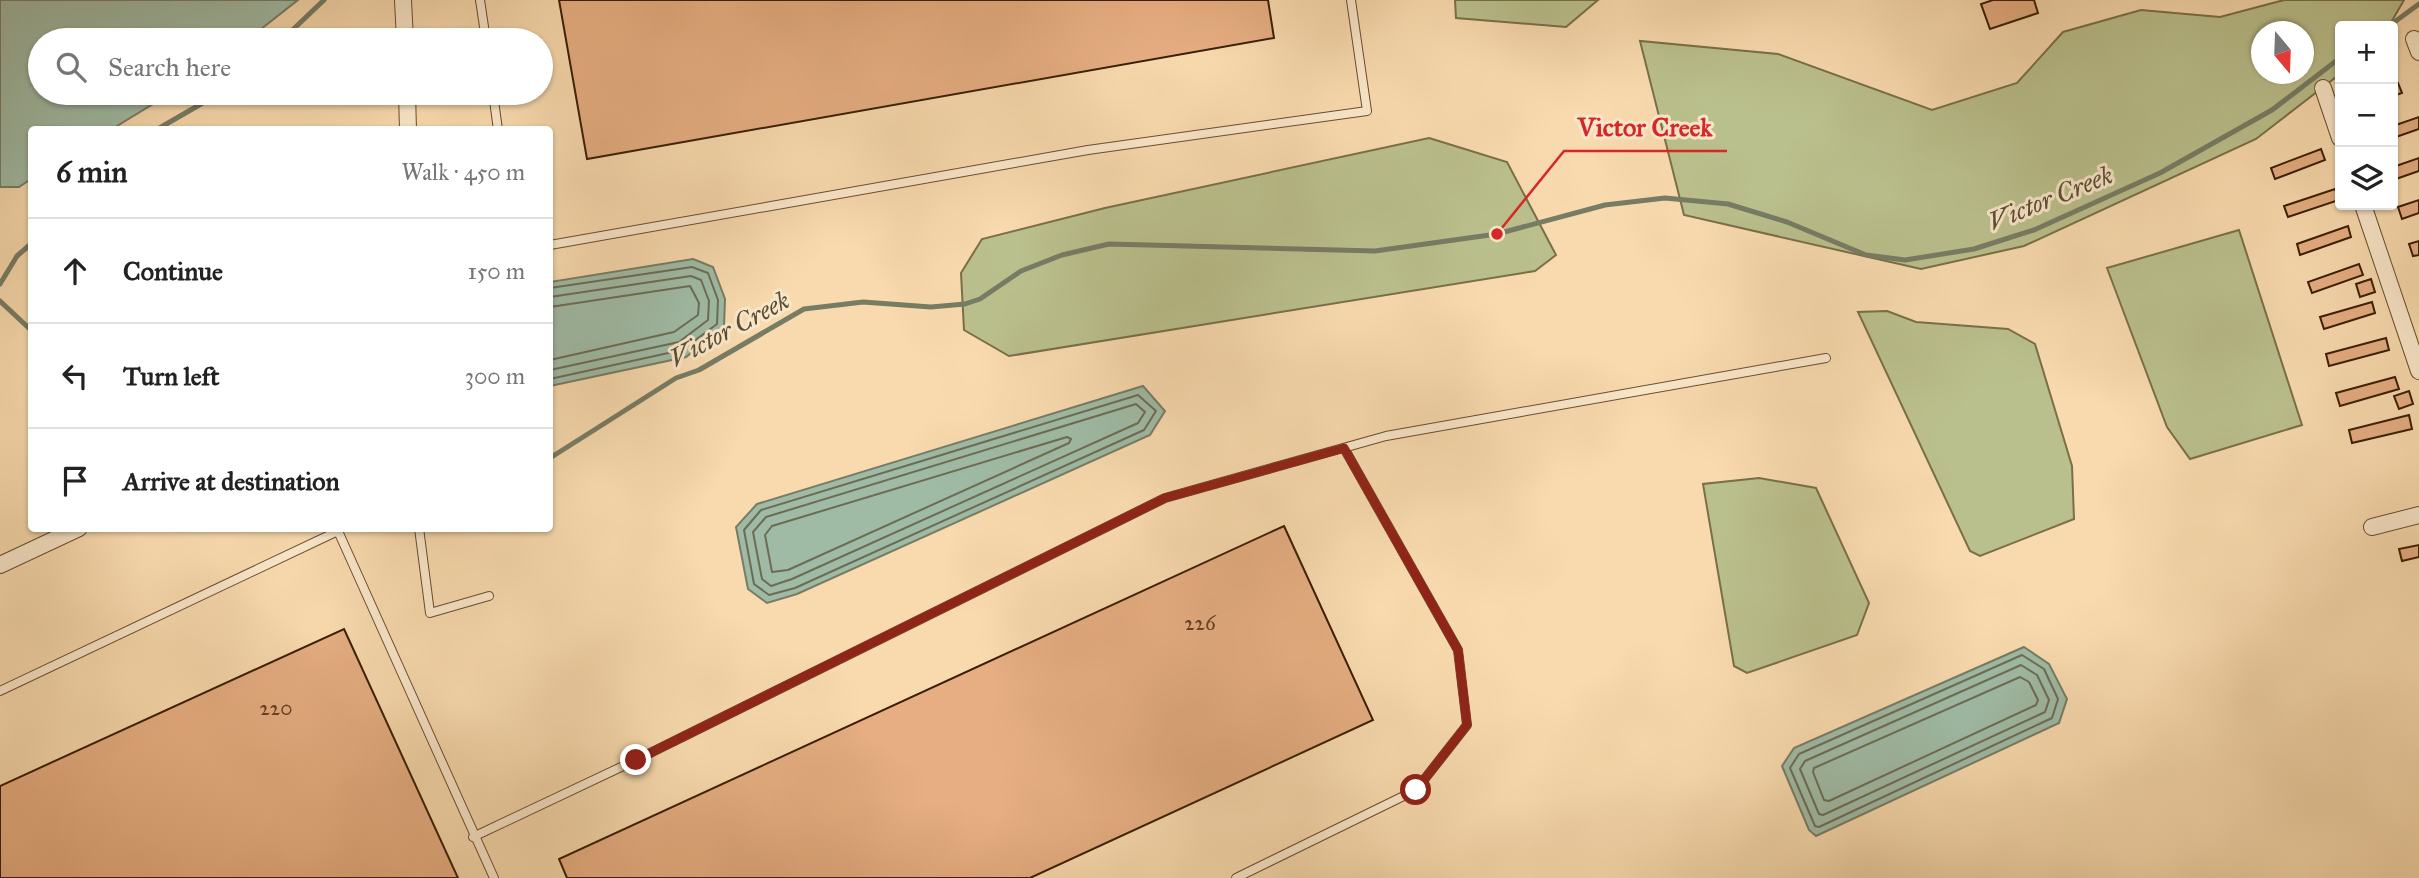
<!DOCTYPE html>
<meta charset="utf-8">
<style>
body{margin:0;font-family:"IM FELL Great Primer",serif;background:#f6f6f6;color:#222}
.controls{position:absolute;right:21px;top:21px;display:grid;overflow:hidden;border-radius:7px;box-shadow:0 2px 5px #0004}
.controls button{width:63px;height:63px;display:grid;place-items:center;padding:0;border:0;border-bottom:2px solid #e0e0e0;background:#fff;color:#222;font:35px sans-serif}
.compass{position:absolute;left:2251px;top:21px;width:63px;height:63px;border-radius:50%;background:#fff;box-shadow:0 2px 5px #0004;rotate:161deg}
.stop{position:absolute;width:21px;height:21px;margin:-16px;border:5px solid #8f2418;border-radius:50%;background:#fff}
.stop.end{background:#8f2418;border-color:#fff;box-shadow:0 2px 7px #0008}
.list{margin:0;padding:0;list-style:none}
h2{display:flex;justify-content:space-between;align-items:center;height:91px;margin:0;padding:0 28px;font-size:30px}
h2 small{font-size:23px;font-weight:400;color:#767676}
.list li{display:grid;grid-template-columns:46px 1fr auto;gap:21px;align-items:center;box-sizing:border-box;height:105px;padding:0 28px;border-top:2px solid #e0e0e0}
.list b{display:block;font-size:26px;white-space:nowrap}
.list em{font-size:23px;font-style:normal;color:#767676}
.icon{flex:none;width:38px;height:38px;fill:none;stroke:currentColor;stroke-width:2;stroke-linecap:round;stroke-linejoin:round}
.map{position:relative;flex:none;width:2419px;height:878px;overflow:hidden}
.search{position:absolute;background:#fff;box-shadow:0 2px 5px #0004;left:28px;top:28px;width:525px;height:77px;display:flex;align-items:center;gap:18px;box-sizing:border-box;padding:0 24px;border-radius:38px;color:#767676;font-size:26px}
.panel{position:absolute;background:#fff;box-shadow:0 2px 5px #0004;left:28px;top:126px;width:525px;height:406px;border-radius:7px}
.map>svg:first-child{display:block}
.green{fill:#bac08d;stroke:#7a6f48;stroke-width:2;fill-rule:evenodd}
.water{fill:#9fbba6;stroke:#777c65;stroke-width:2}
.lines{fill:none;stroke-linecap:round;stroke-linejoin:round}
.shore{stroke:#6c6c54;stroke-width:2}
.stream{stroke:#777c65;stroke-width:5}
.building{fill:#e6ae82;stroke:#3a1e03;stroke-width:2}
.lane-casing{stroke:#6a4d2e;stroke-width:10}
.street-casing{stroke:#6a4d2e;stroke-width:18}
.lane{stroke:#fae7ca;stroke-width:8}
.street{stroke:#fae7ca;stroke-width:16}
.route{stroke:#8f2418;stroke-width:9}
.labels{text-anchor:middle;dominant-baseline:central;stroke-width:6;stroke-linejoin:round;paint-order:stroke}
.number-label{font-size:21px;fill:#654223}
.water-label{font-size:26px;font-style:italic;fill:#584d34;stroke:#fae7ca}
.leader{fill:none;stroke:#d62828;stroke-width:2.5}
.callout-dot{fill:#d62828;stroke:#fae7ca;stroke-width:2.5}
.callout-label{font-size:26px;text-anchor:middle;font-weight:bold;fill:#d62828;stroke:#fae7ca;stroke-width:6;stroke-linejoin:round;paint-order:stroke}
</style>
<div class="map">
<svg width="2419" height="878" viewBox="0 0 2419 878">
<rect width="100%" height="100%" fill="#f8daae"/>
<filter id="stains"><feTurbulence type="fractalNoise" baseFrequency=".00286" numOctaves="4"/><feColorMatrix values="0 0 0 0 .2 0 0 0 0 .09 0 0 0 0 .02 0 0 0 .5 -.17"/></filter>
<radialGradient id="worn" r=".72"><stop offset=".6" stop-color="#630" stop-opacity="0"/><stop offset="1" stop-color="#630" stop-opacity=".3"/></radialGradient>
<g class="green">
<path d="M1455,0H1598L1566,27L1456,18Z"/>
<path d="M2284,0H2404L2389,26H2340V74L2256,139L2024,246L1921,269L1684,215L1640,41L1778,54L1932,110L2017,83L2063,32L2141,10L2220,17ZM2262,32H2304V74H2262Z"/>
<path d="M1429,138L1507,162L1556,255L1535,271L1009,356L964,330L961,273L982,239L1105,208Z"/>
<path d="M2239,230L2302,425L2190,459L2167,427L2107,268Z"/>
<path d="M1887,311L1916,322L2008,329L2035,344L2072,466L2074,519L1980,556L1970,551L1858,312Z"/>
<path d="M1759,478L1816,488L1869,603L1857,635L1747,673L1734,666L1703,484Z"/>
</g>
<g class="water">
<path d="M0,0H298L247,40H40V93H171L112,129L32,130L31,179L19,187H0Z"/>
<path d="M693,259L713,267L725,299L724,327L686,357L550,386V282Z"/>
<path d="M1143,386L1165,411L1150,435L797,594L767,603L748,589L736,527L757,504Z"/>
<path d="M2024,647L2049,664L2067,699L2059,723L1816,836L1809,830L1782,766L1794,748Z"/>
</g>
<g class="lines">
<g class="shore">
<path d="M550,288L692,267L708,273L718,300L717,324L682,350L550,379"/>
<path d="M550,297L691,276L701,280L709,301L708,320L679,342L550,370"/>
<path d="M550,307L690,286L699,303L698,315L674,332L550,360"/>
<path d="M1138,395L1156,411L1144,430L795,588L769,595L754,584L744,530L761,510Z"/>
<path d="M1136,404L1145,412L1138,423L792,579L771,586L762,579L753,532L766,517Z"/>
<path d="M1067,437L1071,439L1069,443L788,570L772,572L765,535L772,526Z"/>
<path d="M2022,655L2044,669L2058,699L2052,718L1819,827L1815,826L1790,768L1799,754Z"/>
<path d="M2021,665L2037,675L2049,700L2045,712L1823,815L1819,814L1800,769L1805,761Z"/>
<path d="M2020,677L2029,682L2038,700L2036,705L1829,801L1824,800L1813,772L1814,768Z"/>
</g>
<g class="stream">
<path d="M2389,26L2419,4"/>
<path d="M282,40L324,0"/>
<path d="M156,130L220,93"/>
<path d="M0,284L17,256L32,243"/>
<path d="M0,301L32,331"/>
<path d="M550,458L676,378L699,370L804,309L863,302L931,307L965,304L980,299L1021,271L1062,255L1109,244L1375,251L1497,234L1605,205L1665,198L1728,204L1787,222L1866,255L1905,260L1974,249L2034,230L2160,173L2272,110L2340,58"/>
</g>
</g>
<g class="building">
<path d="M559,0H1268L1274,38L587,159Z"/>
<path d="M1993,0H2034L2038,13L1990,29L1981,4Z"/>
<path d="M2398,83L2402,93L2393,96V85Z"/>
<path d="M2419,117V129L2393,138V126Z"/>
<path d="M2321,149L2325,160L2275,179L2271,168Z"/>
<path d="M2419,158V171L2393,180V167Z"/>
<path d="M2335,189L2339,200L2288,217L2284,206Z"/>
<path d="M2419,200V213L2402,219L2398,207Z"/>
<path d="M2348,226L2351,237L2300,255L2297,244Z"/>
<path d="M2419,241V255L2413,256L2409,244Z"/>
<path d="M2359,264L2363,275L2312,293L2308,282Z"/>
<path d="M2371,279L2375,292L2360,297L2356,284Z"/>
<path d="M2372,302L2375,313L2324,329L2320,317Z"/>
<path d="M2386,338L2389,350L2329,366L2326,354Z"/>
<path d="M2395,377L2399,389L2340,406L2336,393Z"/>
<path d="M2409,391L2413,404L2399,409L2394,396Z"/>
<path d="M2409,415L2412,429L2352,443L2349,430Z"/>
<path d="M1284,526L1373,720L1030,878H567L559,859Z"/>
<path d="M2419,545V557L2402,561L2399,549Z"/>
<path d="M344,629L458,878H0V786Z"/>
</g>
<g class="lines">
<g class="lane-casing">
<g id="lane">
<path d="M480,0L486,40"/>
<path d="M493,93L498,130"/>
<path d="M550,245L1088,150L1367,111L1351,0"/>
<path d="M419,528L430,613L489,596"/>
<path d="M0,691L338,531L494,878"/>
<path d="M473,837L636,760L1165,498L1386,436L1826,358"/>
<path d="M1236,878L1416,790L1467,725L1458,650L1344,448"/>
</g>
</g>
<g class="street-casing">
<g id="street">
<path d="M403,0L405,40"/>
<path d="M2414,39L2419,52"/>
<path d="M2323,88L2340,138"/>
<path d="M407,93L408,130"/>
<path d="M2363,205L2419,371"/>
<path d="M2372,527L2419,515"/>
<path d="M0,565L79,528"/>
</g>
</g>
<use href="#lane" class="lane"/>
<use href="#street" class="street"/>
</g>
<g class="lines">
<path class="route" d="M636,760L1165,498L1344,448L1458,650L1467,725L1416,790"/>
</g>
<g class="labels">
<g class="number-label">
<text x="1200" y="623">226</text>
<text x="276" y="708">220</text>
</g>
<g class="water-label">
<text transform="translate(2050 198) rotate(-22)">Victor Creek</text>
<text transform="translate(729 329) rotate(-28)">Victor Creek</text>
</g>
</g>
<path class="leader" d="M1497 234L1564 151H1727"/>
<circle class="callout-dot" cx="1497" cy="234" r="7"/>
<g class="callout-label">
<text x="1645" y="136">Victor Creek</text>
</g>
<rect width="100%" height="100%" filter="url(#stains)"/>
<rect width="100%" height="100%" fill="url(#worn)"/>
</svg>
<div class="controls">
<button>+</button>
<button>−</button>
<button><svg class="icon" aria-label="layers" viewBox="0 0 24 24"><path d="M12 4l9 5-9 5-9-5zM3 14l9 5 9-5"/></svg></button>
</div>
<svg class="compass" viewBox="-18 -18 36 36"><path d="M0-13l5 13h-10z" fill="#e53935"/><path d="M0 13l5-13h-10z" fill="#767676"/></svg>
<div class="stop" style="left:1416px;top:790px"></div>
<div class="stop end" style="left:636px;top:760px"></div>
<div class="search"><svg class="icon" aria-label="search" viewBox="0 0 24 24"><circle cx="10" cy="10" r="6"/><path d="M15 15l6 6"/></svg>Search here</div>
<section class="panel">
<h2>6 min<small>Walk · 450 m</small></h2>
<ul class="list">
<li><svg class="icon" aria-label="ahead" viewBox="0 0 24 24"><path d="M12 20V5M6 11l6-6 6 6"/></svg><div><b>Continue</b></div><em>150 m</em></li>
<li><svg class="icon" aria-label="left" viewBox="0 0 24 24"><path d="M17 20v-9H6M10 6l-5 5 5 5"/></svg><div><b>Turn left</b></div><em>300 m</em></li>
<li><svg class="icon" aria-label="arrive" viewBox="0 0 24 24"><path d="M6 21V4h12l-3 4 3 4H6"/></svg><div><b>Arrive at destination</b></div></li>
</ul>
</section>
</div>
